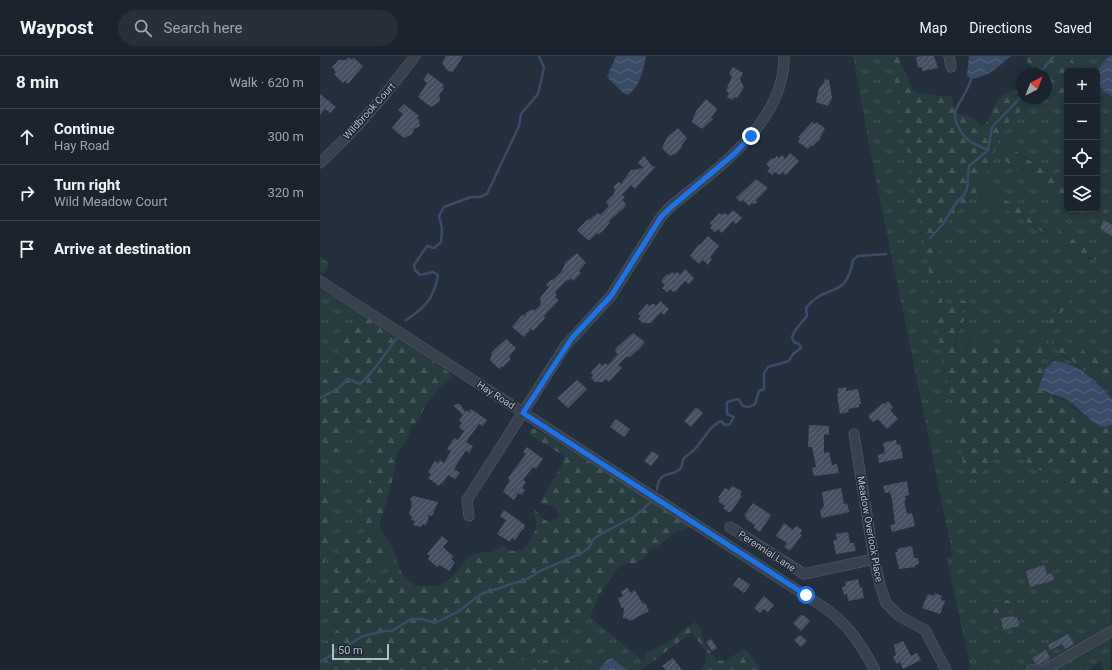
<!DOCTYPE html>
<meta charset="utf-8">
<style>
body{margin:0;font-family:Roboto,sans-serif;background:#282f3a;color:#f1f3f6}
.controls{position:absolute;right:12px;top:12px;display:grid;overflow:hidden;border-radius:6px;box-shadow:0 2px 6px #0003}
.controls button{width:36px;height:36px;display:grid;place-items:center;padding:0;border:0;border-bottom:1px solid #39404a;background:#1b232e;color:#f1f3f6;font:20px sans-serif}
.compass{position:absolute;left:696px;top:12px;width:36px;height:36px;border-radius:50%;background:#1b232e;box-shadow:0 2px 6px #0003;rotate:42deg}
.scale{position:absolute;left:12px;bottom:10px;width:57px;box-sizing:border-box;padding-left:4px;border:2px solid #b4bcc9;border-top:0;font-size:11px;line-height:14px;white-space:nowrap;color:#b4bcc9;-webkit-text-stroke:3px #1d2633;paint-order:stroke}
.stop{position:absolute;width:12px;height:12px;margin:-9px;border:3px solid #1a73e8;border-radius:50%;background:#fff}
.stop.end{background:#1a73e8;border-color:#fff;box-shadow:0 1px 4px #0008}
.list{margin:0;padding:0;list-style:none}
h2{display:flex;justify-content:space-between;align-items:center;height:52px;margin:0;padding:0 16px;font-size:17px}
h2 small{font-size:13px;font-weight:400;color:#a0a4aa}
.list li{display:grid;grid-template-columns:26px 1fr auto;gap:12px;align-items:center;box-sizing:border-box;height:56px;padding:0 16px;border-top:1px solid #39404a}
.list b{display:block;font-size:15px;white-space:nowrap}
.list p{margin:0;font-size:13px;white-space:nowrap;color:#a0a4aa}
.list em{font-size:13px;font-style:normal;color:#a0a4aa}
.icon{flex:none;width:22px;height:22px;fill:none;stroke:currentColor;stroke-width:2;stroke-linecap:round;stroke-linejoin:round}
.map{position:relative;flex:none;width:792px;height:614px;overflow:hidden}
header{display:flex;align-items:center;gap:24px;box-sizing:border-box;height:56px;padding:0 20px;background:#1b232e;border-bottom:1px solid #39404a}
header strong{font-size:19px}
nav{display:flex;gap:22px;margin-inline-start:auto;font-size:14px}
.search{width:280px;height:36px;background:#282f3a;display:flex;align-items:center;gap:10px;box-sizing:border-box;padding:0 14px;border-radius:22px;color:#a0a4aa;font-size:15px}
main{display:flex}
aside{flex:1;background:#1b232e}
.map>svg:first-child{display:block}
.grass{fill:url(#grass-tufts);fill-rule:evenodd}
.forest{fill:url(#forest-firs)}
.water{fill:url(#water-waves)}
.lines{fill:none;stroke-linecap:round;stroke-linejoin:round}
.stream{stroke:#394c67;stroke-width:2.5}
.building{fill:url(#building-hatch)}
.minor-casing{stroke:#565f6c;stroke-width:11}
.minor{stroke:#38414e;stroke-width:10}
.route{stroke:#1a73e8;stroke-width:5}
.labels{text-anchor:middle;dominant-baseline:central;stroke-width:3;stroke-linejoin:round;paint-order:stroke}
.street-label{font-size:10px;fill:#b4bcc9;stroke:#1d2633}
</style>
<header>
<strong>Waypost</strong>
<div class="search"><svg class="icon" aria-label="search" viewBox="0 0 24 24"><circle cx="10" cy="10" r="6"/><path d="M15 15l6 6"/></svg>Search here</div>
<nav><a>Map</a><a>Directions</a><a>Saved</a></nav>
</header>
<main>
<aside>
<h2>8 min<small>Walk · 620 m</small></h2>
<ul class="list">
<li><svg class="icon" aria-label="ahead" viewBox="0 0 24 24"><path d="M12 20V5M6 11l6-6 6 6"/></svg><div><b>Continue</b><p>Hay Road</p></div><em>300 m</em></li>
<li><svg class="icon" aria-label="right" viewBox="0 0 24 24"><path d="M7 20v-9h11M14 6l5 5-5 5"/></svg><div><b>Turn right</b><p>Wild Meadow Court</p></div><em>320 m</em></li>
<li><svg class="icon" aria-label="arrive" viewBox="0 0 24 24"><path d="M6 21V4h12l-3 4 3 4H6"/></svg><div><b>Arrive at destination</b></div></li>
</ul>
</aside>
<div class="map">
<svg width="792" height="614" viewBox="0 0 792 614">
<defs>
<pattern id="grass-tufts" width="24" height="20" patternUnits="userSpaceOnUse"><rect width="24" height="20" fill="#263c3f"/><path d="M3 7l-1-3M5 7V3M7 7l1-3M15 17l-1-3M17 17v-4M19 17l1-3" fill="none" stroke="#435659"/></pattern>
<pattern id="forest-firs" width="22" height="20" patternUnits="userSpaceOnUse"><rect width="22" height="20" fill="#263c3f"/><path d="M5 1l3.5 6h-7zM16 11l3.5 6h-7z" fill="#435659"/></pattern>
<pattern id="water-waves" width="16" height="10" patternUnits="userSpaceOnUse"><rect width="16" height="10" fill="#394c67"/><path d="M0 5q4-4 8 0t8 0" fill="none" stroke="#53647b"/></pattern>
<pattern id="building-hatch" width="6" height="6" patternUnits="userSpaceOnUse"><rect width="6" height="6" fill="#455162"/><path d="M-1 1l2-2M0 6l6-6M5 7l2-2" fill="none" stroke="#5d6877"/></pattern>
</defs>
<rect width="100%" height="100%" fill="#242f3e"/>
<g class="grass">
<path d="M533,0H570L658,420L674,403L693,401L705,404L710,411L723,415C729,406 734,404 744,403L748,407L743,433L746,436L755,427L765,424L776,432L788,454L792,455L790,614H782L781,605L768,614H651L627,502L632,500L631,491L551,99ZM687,544L688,556L680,559L679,572L673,546Z"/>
<path d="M755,0H792V63L777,52V15H758L752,3Z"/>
<path d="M726,34L747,45V118L745,120C719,116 706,98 685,88V105L695,111L700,112L737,140L747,143V153H764L780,162L786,155L777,148V83L782,73L787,70L792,71V304L771,301L764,295L738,282L732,289L750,305L788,331L792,334V343C777,326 758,307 734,305L725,313L719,310C723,283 742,256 756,233L752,231L721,281L712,289L699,287L665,294L659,292L654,282H650L645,295L638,294L635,282L645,262L640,257L647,248L633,246L631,250H625L622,245L617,189L627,167L655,137L666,141L750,193L771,203L776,198L662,131V123L672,104L682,74L713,42H726Z"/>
<path d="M0,201L10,207L3,218L0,215Z"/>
<path d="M0,233L40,257L31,277L25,282L20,293L14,313L0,329Z"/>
<path d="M0,364L5,394L22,389L23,377L29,369C46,368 53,380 57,396L42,450L46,467L59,471L71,489L60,484L25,483L20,489L5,564L17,562L74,495L78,508L65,518L11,579L1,602L13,614H0V535L10,475L11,450L0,401Z"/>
<path d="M270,561L328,609L322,614H255L261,607L258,599L247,590L228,603L205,614H186Z"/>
</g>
<g class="forest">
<path d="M570,0H578L593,34L599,37L620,40L625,39L632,41L634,52L639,58L651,61L661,69L666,67C671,59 673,49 680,42C687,36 696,34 702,27V42H713L682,74L672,104L662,123V130L757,186L780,202L777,204L750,193L666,141L655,137L627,167L617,189L622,245L625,250H631L635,245L642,244L648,246L640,257L645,262C640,272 628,285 640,295L647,293L652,280L659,292L665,294L699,287L712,289C716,286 719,284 722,280C730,268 743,234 756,229V233C743,256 723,283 719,310L725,313L720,323L726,337L746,344L773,367L782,371L792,369V455L788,454L776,432L765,424L755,427L746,436L743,433L748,407L744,403C734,404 729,406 723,415L710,411L705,404L693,401L674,403L657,423L653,424L647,416L644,415L637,367L619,289L606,195Z"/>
<path d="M708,0H755L752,3L758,15H747V45L726,34V18H709L712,11L707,6Z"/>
<path d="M777,52L792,63V71L787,70L777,83V73L780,66L777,63Z"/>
<path d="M682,88H687C705,101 722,116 745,120L747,118V143L737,140L701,112L697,113L685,105L680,93Z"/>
<path d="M777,148L784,153L787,158L784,161H777L764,153H777Z"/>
<path d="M40,257L133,319C118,333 105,345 99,365L91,370L88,383L77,397L73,422L59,471L46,468L42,450L57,396C53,380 46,368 29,369C22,378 23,387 18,396L5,394L0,364V329L14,313L20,293L25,282L31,277Z"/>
<path d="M740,281C750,289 762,292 771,301L776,298L792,304V334L733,291L732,286Z"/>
<path d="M209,373H216L372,470L353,478L336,492L329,493L327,499L317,507H306L298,512L279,539L270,561L186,614H13L1,602V592L65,518L78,508L83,520L95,530H119L131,522L149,500L163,496L171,497L181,490L192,495L200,494L207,489L216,473L215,454L222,462L229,466L238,462L239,457L236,451L219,447L242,409L244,400L210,379Z"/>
<path d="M0,401L11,450L10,475L0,535Z"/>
<path d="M42,479L71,489L74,495L17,562L9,567L5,564L20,489L25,483H34Z"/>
<path d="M687,544L693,545L696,548L693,554L680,559L679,572L673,574L667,549L670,546Z"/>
<path d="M375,566L381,574L385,588L396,604L406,605L423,593L429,597L441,614H381L386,605V596L372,576L328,609L323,603L326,597L346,587Z"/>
<path d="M263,577L278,589L277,595C266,600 259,595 253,585Z"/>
<path d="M247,590L258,599L261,607L255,614H205L228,603Z"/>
</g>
<g class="water">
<path d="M296,0H326C323,15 320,30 308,39L302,36L287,21Z"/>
<path d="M649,0H691C678,11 668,21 651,23L647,20Z"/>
<path d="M789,0H792V40L777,29V14Z"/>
<path d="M734,305C758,307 777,326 792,343V369L782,371C768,365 760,352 747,344C737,338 729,340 719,331L725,313Z"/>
<path d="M291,602L307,614H279L287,604Z"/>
</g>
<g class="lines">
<g class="stream">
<path d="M719,18L734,0"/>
<path d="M651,23C648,34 643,41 637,51C631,62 640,76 648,84C653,88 662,91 668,94"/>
<path d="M610,182L623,168L636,147L644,139L647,133L649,110L668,94L672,71L702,40"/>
<path d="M86,264C106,251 114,242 118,219L113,216L100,219L95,214L94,209L107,190L114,192L121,186L122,172L119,160L124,151L151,141H160L167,138L199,70L201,58L218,38L224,12L219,0"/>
<path d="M0,342L19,332L28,323L40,328C54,316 65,298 76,283"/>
<path d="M337,434C339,412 352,422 360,413C363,410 362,404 364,402C367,399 371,397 374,394C383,385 389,370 401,365L405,369L410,368L414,361L407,358V346L418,343L423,350L429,351L435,348L439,335L444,333V317L448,311L469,305L473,298L481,292L479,288L474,286L472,281C475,272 481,268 487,260L486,252C506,226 526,245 533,204L538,200L566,198"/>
<path d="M0,606L43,580L64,575H72L91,563H102L115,567L139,555L161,538L207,523L222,514L260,498L269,492L273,484L279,479L315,460L330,447"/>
</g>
</g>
<g class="building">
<path d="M126,0H143L133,16L128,15L122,7Z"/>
<path d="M602,0H614L618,12L602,15V11L598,12L596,1Z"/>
<path d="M29,1L32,4L34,2L43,10L28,28L25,25L23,27L14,18L16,16L12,11L19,4H26Z"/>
<path d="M413,11L423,17L420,23L424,31L417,42L414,41L413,44L407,41L409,37L406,35L412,20L409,18Z"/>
<path d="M108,17L124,29L122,31L124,32L119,39L120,45L111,51L98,41L107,27L103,24Z"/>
<path d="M505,23L509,24L512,42L508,50L496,46L499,32L503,28Z"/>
<path d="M0,38L16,51L10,57L5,53L0,59Z"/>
<path d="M386,43L397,53L391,62L393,63L382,73L372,66L376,55Z"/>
<path d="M84,48L99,60L97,62L99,64L100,70L94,73L92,78L84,82L72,72L83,58L78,54Z"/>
<path d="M492,66L495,68L496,66L505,72L498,86L497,85L493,90L491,89L488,93L478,86L480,83L478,81Z"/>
<path d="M358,72L367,82L361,90L362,91L355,99L353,98L350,100L342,92L347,81Z"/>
<path d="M470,97L479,105L466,119L463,116L460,119L454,116L452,119L447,115L450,112L446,108L452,102L454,103L457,100L459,102L462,99L465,103Z"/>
<path d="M324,100L333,111L336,110L315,133L311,129L302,139L305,141L302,144L306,148L304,152L289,165L290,166L282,176L278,178L277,177L269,185L257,174L268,163L269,164L278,157L280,159L289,150L286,146L294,138L295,133L293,131L299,126L301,128L311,114L324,112L318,107Z"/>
<path d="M436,123L448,132L436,144L437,147L431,148L429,150L423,144L421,146L416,142Z"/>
<path d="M413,154L422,162L416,168L413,165L402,177L398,173L395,176L390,172L392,169L390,167L399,157L402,159L404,157L408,159Z"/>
<path d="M784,164L792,169V180L780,172Z"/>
<path d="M388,180L399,190L394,196L390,202L392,203L388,209L383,204L379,208L370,200L379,188L380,189Z"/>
<path d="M257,197L266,207L259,215L261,217L253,225L251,222L248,225L247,224L235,236L237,239L235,241L239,244L224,260L225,262L217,271L213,275L211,273L204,281L192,271L202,259L204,260L207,256L213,253L214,255L221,248L220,242L229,231L226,229L232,223L233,224L242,215L245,207Z"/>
<path d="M365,213L374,222L369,228L365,225L356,235L353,236L350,233L347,236L342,232L345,229L341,225L347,218L349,219L352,216L354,218L357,216L360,219Z"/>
<path d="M340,245L349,253L344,259L341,256L331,267H323L318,263L321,260L318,258L327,248L330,250L333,247L336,250Z"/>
<path d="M313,277L325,286L320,292L310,301H306L298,309L302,312L289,326L286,323L283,326H275L271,322L273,320L271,317L273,314L280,307L282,310L285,307L288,309L298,298L295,295L297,291Z"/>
<path d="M186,283L196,292L189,301L191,303L183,311L182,310L179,313L170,304L172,296Z"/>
<path d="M257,324L267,333L248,352L237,342Z"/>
<path d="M526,331V335L538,333L541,348H539V351L528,353L529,356L520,358L517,338L518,337V333Z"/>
<path d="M568,345L573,351L570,354L578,363L567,373L558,363L553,366L548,360L563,347L565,348Z"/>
<path d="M140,348L145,356L146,354L149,356L151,353L167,364L163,370L159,368L146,386L153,390L149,397L146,394L134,413L140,417L135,423L128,419L122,428L121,427L119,430L108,422L111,418L108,416L115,405L118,407L120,404L124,407L131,395L127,393L134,382L138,384L144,375L139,371L142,367L139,365L143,359L133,349Z"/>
<path d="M376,351L383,357L371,371L364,365Z"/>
<path d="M296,363L310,373L304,381L290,371Z"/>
<path d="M489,369L509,370V379L504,378V397L509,396L512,409L517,408L519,417L494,420L492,412L496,411L492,391H488Z"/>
<path d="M576,384L577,389L580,388L583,402L559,407L558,399L565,397L563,387Z"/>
<path d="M207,391L223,403L216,413L213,411L203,424L206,426L202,432L205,434L202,439L198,437L194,444L183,436L190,424L188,422L206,398L203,396Z"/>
<path d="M332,395L339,400L331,410L324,405Z"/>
<path d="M587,425L589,439L585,440L586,445H584L587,458L592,457L595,470L572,476L570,469L575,468L572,444L570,436L565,437L563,430Z"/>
<path d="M412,430L422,435L420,439L422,440L410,457L403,452L405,450L398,445L400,443L398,442L405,432L409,434Z"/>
<path d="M521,432L524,448L527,447L529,456L502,462L500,455L504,450L502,436Z"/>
<path d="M94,440L118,446L112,460L109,459L107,467L105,469L102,468L101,471L93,469L95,465L91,464L92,460L89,459L92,448L90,443Z"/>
<path d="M433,447L451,459L440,476L434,472L435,469L426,463L427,461L424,460Z"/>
<path d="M184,454L205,469L204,473L201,475L195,484L192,482L190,486L177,478L186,464L180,460Z"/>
<path d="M464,467L473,474L476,470L482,474L480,478L482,479L470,495L464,491L467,487L456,480Z"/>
<path d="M528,476L530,487H534L536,495L516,498L513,484H517L516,478Z"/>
<path d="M122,480L128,485L123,491L134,501L131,503L135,506L129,515L120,509L117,511L108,503L110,500L107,498Z"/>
<path d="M592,490L594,502H598L599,508L595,509V511L579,513L575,496H578L577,493Z"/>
<path d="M724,509L727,519L732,517L734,524L710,531L706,515Z"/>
<path d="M419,521L430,529L424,537L413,529Z"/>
<path d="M538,523L540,532L542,531L544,542L528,545L527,538L524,539L522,531L526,530L525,526Z"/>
<path d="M308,532L310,537L315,534L323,548L325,547L329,555L310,565L308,563L303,562L304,552L301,551L298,542L303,540L301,535Z"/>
<path d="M615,537L622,540L621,544L625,545L620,558L602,552L608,538L614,540Z"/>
<path d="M444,540L454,549L448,556L443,553L440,557L434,552Z"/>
<path d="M481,559H483L490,565L481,575L473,567Z"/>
<path d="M693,560L694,562L697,561L699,570L683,574L681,562Z"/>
<path d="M748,578L754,588L745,593L742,588L730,594L728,589Z"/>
<path d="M480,579L487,585L481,591L474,584Z"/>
<path d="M391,583L397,592L392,595L386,586Z"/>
<path d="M583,585L591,600L597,597L601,604L583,613L580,606L577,608L573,601L576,599L574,589Z"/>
<path d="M726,594L730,602L720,608H716L712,602Z"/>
<path d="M353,602L362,614H346L342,610Z"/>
</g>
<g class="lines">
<g class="minor-casing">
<g id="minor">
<path d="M629,0L631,11"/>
<path d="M0,107C35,75 66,39 95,0"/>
<path d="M0,225L508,554C531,572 541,589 555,614"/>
<path d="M534,378L554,503L560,529L566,547L579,560L605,574L626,614"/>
<path d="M149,460L147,444L246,289L291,240L341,161L350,151C396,113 465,67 464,0"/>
<path d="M410,471L484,518L554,503"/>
<path d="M711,614H724L792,575"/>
</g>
</g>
<use href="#minor" class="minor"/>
</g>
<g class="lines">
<path class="route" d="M431,80L414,98L350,152L341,161L291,240L252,282L203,357L486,539"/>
</g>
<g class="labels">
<g class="street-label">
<text transform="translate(49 55) rotate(-48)">Wildbrook Court</text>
<text transform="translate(176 339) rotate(33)">Hay Road</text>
<text transform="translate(550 473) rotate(80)">Meadow Overlook Place</text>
<text transform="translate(447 495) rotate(33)">Perennial Lane</text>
</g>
</g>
</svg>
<div class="controls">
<button>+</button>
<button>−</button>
<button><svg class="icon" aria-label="locate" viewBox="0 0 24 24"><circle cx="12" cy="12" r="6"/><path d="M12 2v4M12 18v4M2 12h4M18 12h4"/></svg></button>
<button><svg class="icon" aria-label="layers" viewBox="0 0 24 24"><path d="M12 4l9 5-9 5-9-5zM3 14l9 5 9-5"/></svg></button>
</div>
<svg class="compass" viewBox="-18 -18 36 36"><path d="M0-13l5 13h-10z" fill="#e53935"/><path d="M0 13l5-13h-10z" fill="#a0a4aa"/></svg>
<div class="scale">50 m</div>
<div class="stop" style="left:486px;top:539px"></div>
<div class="stop end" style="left:431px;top:80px"></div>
</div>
</main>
